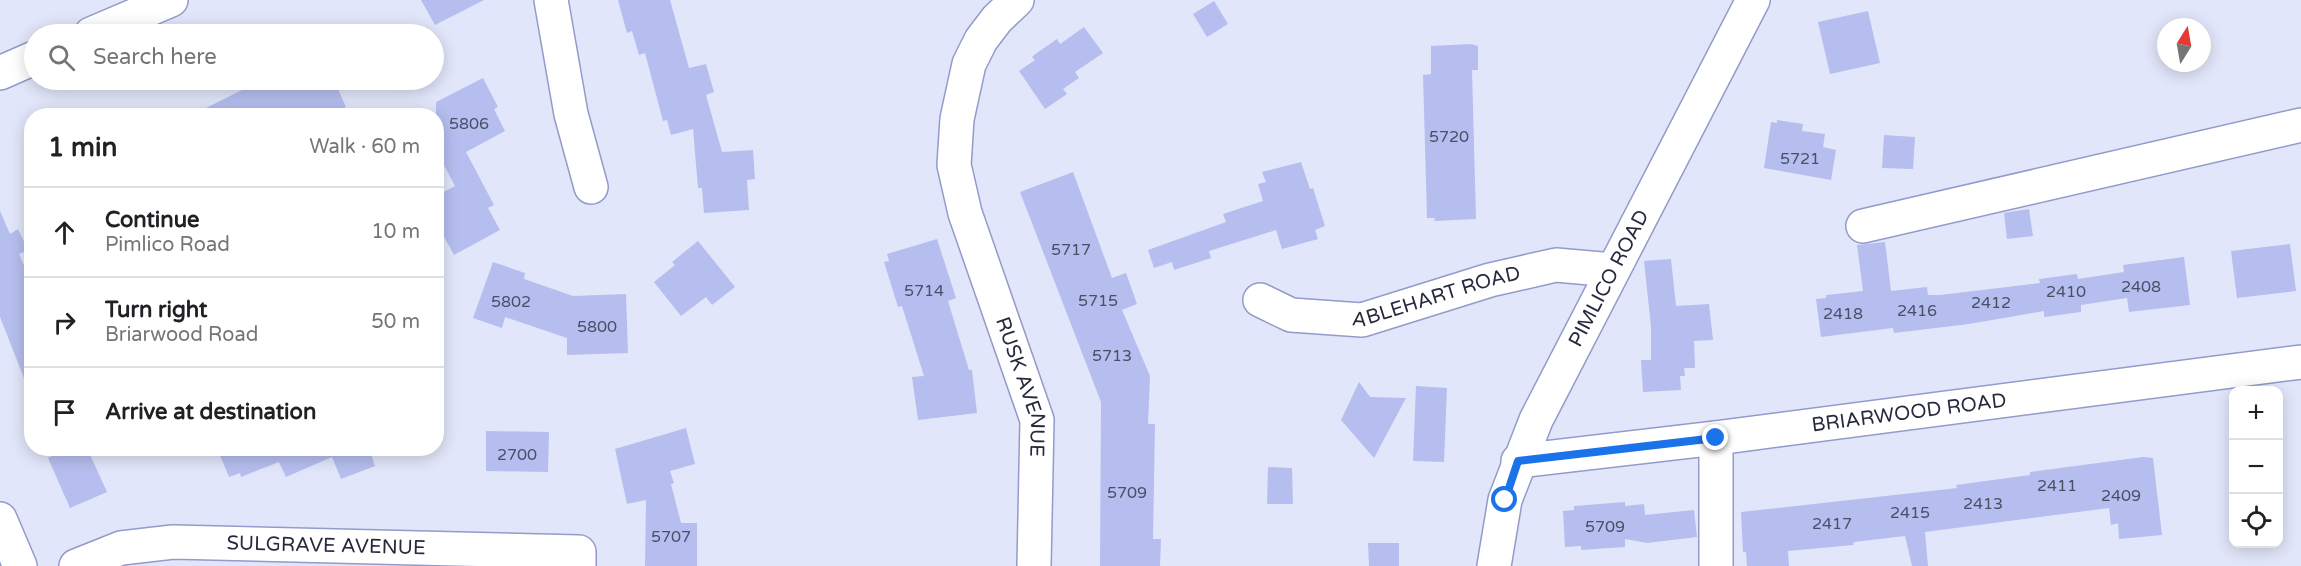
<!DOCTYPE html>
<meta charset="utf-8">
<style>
body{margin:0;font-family:"Varela Round",sans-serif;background:#f2f2f2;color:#202124}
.controls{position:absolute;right:18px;bottom:18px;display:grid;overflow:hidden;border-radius:12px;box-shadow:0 3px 15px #0003}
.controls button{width:54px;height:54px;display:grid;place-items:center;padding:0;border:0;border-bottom:2px solid #e0e0e0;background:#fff;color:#202124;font:30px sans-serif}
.compass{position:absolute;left:2157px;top:18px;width:54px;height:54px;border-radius:50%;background:#fff;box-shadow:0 3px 15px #0003;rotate:11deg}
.stop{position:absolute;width:18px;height:18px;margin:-14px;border:4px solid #1a73e8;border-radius:50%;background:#fff}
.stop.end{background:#1a73e8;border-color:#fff;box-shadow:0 2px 6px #0008}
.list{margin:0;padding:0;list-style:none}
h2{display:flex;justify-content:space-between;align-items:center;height:78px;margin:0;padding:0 24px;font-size:26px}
h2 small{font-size:20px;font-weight:400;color:#757577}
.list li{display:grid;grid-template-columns:39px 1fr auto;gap:18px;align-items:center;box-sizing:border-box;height:90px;padding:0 24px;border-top:2px solid #e0e0e0}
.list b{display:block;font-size:22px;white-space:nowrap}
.list p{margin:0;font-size:20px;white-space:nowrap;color:#757577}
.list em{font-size:20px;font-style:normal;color:#757577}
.icon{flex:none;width:33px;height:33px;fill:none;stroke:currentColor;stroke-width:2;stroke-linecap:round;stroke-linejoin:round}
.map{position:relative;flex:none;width:2301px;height:566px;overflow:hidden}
.search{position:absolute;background:#fff;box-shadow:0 3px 15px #0003;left:24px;top:24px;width:420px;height:66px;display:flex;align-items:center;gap:15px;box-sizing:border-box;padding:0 21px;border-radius:33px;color:#757577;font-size:22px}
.panel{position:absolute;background:#fff;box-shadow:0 3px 15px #0003;left:24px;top:108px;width:420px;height:348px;border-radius:24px}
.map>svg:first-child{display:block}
.building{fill:#b5beee}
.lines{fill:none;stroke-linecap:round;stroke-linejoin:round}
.minor-casing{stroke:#929bc9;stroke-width:36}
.minor{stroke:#fff;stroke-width:33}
.route{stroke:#1a73e8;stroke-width:8}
.labels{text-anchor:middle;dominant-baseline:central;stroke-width:4.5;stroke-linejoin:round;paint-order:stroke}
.number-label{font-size:16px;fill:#4a4f68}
.street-label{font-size:20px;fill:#262a3c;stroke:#fff}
</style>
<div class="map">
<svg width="2301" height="566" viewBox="0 0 2301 566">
<rect width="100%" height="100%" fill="#e2e6fa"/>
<g class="building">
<path d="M421,0H484L435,25Z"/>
<path d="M618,0H670L689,68L706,64L714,92L706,95L722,152L753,150L755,179L747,180L749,210L704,213L702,188H698L693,129L671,135L667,120L663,121L645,53L639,55L632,31L627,33Z"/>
<path d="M1214,1L1228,24L1207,37L1193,14Z"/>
<path d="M1868,11L1880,63L1830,74L1818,22Z"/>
<path d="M1084,27L1103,53L1075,72L1079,78L1063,89L1067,94L1045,109L1019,71L1035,60L1032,57L1034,55L1057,39L1060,44Z"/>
<path d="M1471,44L1478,46V70H1472L1476,219L1434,221L1435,218H1427L1423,75L1431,74V46Z"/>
<path d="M483,78L498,107L494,109L505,131L466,152L494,205L488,208L500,230L454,255L436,222V196L455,186L436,150V102Z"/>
<path d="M262,80H334L346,107L327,116H190Z"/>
<path d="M1777,120L1803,124L1802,131L1825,134L1823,147L1836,150L1831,180L1764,168L1771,122L1777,123Z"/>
<path d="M1884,135L1915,137L1913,169L1882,168Z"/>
<path d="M1301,162L1310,189L1313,188L1325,226L1315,230L1318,239L1282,249L1276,230L1209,251L1211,258L1174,270L1172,262L1154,268L1148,250L1226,222L1223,214L1263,201L1258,184L1266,182L1262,172Z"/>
<path d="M1073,172L1112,278L1126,273L1137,304L1122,310L1150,376L1148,424H1155L1153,539H1161L1160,566H1100L1101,402L1020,192Z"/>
<path d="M2029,209L2033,236L2007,239L2004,213Z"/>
<path d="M0,211L10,234L18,229L28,250L19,254L32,284L31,396L0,317Z"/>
<path d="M937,239L956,298L948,301L969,370H972L977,413L918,420L912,377L924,376L902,306L898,307L884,262L889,261L887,254Z"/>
<path d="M698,241L735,287L712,305L706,297L681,316L654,282L675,265L672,262Z"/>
<path d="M1885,242L1891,291L1927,287L1928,295H1940L2040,283L2039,279L2077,274L2078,279L2124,272L2123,265L2184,257L2190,305L2129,312L2127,298L2081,305V312L2044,317V311L1969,324L1894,333L1893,328L1821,337L1816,299L1826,298V295L1863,291L1857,245Z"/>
<path d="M2290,244L2296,291L2237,298L2231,251Z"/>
<path d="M1671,259L1676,306L1709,304L1713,340L1694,341L1695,368H1684L1685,376H1680L1681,390L1643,392L1641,360H1651V327L1644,261Z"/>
<path d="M493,262L525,273L524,279L573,296L626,294L628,353L567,355V338L505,317L502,328L473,318Z"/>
<path d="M1359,382L1370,397L1406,398L1374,458L1341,420Z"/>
<path d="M1416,386L1447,388L1444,462L1413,461Z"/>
<path d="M686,428L695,464L670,471L674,483L671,484L681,523H697V566H645L646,500L627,504L615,449Z"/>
<path d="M486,431L549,432L548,472L486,471Z"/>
<path d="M69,448H87L107,492L70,508L48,458Z"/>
<path d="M217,448H369L375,466L341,479L332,457L286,477L279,462L241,477L240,473L229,477Z"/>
<path d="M2143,457L2153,458L2162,535L2119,539L2118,523L2111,525L2109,508L1925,532L1928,566H1912L1905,536L1854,542L1853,545L1788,551L1789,566H1747L1746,552H1743L1741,512L1957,488L1956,485L2030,475V472Z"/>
<path d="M1268,467L1292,468L1293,504H1267Z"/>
<path d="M1625,502V506L1644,504L1645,515L1694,510L1697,537L1647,543L1625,539V547L1581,550V546L1565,547L1563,511L1574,510V506Z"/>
<path d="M1368,543H1399V566H1369Z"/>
</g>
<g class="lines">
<g class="minor-casing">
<g id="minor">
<path d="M551,0L571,114L591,187"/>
<path id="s1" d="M1017,0L997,19L981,40L969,64L957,119L954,165L965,213L1037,420L1034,566"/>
<path d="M91,34L171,0"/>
<path d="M0,73L34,58"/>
<path d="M1863,226L2301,125"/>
<path id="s2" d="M1260,300L1291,315L1362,320L1490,280L1556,265L1613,270"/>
<path d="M1716,438V566"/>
<path id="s3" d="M1518,461L1716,438L2301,362"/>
<path d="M0,519L20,566"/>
<path id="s4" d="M76,566L121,548L173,542L579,552V566"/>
<path id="s5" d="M1494,566L1505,500L1536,420L1753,0"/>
</g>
</g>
<use href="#minor" class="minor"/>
</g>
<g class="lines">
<path class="route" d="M1505,500L1518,461L1716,438"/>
</g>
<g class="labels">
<g class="number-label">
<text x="469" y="124">5806</text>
<text x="1449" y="137">5720</text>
<text x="1800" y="159">5721</text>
<text x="1071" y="250">5717</text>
<text x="2141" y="287">2408</text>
<text x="924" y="291">5714</text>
<text x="2066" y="292">2410</text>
<text x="1098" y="301">5715</text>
<text x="511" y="302">5802</text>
<text x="1991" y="303">2412</text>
<text x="1917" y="311">2416</text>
<text x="1843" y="314">2418</text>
<text x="597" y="327">5800</text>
<text x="1112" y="356">5713</text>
<text x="517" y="455">2700</text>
<text x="2057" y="486">2411</text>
<text x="1127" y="493">5709</text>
<text x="2121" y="496">2409</text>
<text x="1983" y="504">2413</text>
<text x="1910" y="513">2415</text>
<text x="1832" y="524">2417</text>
<text x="1605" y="527">5709</text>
<text x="671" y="537">5707</text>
</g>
<g class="street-label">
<text stroke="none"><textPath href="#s5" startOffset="312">PIMLICO ROAD</textPath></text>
<text stroke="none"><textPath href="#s2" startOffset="183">ABLEHART ROAD</textPath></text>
<text stroke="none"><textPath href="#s1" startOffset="416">RUSK AVENUE</textPath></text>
<text stroke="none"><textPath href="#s3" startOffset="394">BRIARWOOD ROAD</textPath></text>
<text stroke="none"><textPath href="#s4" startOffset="254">SULGRAVE AVENUE</textPath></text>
</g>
</g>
</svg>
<div class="controls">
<button>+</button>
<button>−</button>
<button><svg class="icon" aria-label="locate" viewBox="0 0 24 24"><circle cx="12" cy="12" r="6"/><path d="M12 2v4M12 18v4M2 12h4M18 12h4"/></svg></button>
</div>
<svg class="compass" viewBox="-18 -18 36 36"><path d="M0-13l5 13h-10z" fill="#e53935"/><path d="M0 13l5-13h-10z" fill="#757577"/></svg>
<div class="stop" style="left:1505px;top:500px"></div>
<div class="stop end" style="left:1716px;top:438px"></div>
<div class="search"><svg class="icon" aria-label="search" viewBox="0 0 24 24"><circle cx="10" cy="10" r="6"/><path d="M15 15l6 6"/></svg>Search here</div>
<section class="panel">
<h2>1 min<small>Walk · 60 m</small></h2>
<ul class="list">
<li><svg class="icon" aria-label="ahead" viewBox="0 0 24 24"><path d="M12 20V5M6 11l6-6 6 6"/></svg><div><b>Continue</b><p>Pimlico Road</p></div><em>10 m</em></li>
<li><svg class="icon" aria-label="right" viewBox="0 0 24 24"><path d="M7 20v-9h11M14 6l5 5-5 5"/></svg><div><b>Turn right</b><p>Briarwood Road</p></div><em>50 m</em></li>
<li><svg class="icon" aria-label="arrive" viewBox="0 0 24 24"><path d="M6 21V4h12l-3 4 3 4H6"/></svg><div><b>Arrive at destination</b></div></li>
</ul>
</section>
</div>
